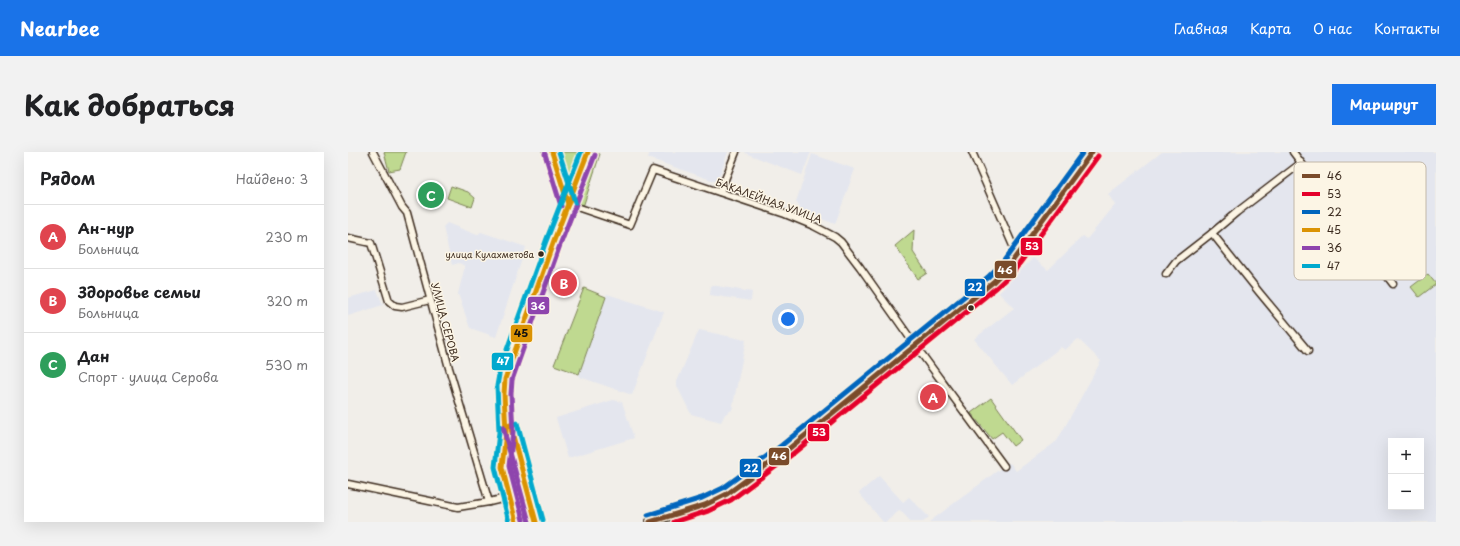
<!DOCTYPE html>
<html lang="ru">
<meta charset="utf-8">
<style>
body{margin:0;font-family:"Playpen Sans",sans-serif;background:#f2f2f2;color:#202124}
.controls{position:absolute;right:12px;bottom:12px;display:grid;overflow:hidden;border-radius:0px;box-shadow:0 4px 16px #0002}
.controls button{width:36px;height:36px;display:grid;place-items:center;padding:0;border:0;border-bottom:1px solid #e0e0e0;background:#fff;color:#202124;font:20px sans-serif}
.you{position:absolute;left:440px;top:167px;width:14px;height:14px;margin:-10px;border:3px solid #fff;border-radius:50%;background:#1a73e8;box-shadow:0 0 0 6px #1a73e833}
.badge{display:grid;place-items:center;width:26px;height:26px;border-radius:50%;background:#1a73e8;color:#fff;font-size:13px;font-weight:700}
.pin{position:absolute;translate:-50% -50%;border:2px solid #fff;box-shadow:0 1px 4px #0006}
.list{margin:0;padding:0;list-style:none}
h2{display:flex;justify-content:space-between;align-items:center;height:52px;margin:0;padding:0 16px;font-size:17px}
h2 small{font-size:13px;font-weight:400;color:#757577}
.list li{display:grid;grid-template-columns:26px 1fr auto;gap:12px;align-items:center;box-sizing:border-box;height:64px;padding:0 16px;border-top:1px solid #e0e0e0}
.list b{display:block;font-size:15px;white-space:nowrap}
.list p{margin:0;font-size:13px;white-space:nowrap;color:#757577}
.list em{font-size:13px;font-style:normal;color:#757577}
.map{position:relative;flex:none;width:1088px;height:370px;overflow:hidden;border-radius:0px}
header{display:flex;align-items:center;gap:24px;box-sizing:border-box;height:56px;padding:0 20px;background:#1a73e8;color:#fff}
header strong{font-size:19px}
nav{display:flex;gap:22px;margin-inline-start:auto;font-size:14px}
.intro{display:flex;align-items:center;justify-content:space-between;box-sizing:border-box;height:96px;padding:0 24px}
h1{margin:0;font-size:28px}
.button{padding:10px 18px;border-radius:0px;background:#1a73e8;color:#fff;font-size:14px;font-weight:700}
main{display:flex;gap:24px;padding:0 24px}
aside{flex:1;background:#fff;border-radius:0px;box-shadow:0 4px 16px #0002}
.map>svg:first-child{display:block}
.built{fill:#e4e6ee;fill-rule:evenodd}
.green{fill:#bfd990;stroke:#7d8257}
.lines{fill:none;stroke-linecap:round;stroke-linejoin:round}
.minor-casing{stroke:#3b2a1e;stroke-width:9}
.major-casing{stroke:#3b2a1e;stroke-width:11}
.minor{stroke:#fcf5e5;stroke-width:6}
.major{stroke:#fcf5e5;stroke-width:8}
.bus-1-casing{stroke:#fcf5e5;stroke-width:8}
.bus-2-casing{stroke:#fcf5e5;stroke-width:8}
.bus-3-casing{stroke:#fcf5e5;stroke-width:8}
.bus-4-casing{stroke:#fcf5e5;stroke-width:8}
.bus-5-casing{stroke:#fcf5e5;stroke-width:8}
.bus-6-casing{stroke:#fcf5e5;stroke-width:8}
.bus-1{stroke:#7a4b2a;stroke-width:5}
.bus-2{stroke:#e4002b;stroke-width:5}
.bus-3{stroke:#0065bd;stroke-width:5}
.bus-4{stroke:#db9304;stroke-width:5}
.bus-5{stroke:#8e44ad;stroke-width:5}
.bus-6{stroke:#00a9ce;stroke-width:5}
.bus-dot{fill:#3b2a1e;stroke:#fcf5e5;stroke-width:1.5}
.labels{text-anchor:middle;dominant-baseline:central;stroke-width:3;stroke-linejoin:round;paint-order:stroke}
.bus-label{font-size:9px;fill:#3b2a1e;stroke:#fcf5e5;text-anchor:end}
.street-label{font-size:10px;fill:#3b2a1e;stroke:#fcf5e5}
.key{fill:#fcf5e5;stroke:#c2b8a9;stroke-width:1}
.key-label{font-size:11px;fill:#3b2a1e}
.line-badge{stroke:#fcf5e5;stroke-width:1.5}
.badge-label{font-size:11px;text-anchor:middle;font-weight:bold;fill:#fff}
.pale-badge-label{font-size:11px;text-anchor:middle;font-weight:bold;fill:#111}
</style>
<header>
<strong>Nearbee</strong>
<nav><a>Главная</a><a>Карта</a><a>О нас</a><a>Контакты</a></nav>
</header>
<div class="intro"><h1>Как добраться</h1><a class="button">Маршрут</a></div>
<main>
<aside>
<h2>Рядом<small>Найдено: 3</small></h2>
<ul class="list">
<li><span class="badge" style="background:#e0444e">A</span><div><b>Ан-нур</b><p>Больница</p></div><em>230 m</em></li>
<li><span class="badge" style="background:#e0444e">B</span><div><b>Здоровье семьи</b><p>Больница</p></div><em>320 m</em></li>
<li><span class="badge" style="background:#2e9e5b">C</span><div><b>Дан</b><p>Спорт · улица Серова</p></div><em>530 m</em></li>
</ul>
</aside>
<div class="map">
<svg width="1088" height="370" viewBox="0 0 1088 370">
<rect width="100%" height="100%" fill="#f1eee9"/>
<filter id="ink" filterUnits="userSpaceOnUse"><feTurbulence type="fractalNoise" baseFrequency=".025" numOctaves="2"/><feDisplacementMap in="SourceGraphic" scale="8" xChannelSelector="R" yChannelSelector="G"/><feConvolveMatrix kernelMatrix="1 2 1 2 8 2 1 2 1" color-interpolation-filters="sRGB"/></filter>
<g filter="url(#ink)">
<g class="built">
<path d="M302,0H380L369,30L300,6Z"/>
<path d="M398,0H463L454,23L397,1Z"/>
<path d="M814,0H1088V370H581L660,311L663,312L668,319L709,289L753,209L730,187L717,198L713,195L664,233L626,187L666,156L651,141L685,106L700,118L735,84L739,87L767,53L760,42ZM1043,289H1073V355H1043Z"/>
<path d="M464,2L507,17L487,72L455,60L448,50Z"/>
<path d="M99,71L129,83L133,80L178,95L148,185L122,176L110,142L117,114L111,111L104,113L95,75Z"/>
<path d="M363,133L404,140L403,149L362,143Z"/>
<path d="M29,138L35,153L0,164V146Z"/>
<path d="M259,142L316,160L284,243L232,225L231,222Z"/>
<path d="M351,178L398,188L384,258L377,262L373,270L343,262L328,232Z"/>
<path d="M265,248L274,250L286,286L220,306L208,266Z"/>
<path d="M531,324L555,350L561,345L581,365L575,370H563L552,358L538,370H535L511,341Z"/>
</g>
<g class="green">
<path d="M36,0H58L52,17L41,19Z"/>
<path d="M206,0H237L229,20L222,24L213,16Z"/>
<path d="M244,0L252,2L235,55L226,50Z"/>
<path d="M103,34L120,40L127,46L124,55L99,46Z"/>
<path d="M566,78L565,100L579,121L570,127L547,94Z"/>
<path d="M1080,122L1088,132L1071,145L1063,135Z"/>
<path d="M236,136L258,145L231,222L206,213Z"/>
<path d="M643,246L673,288L665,294L654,280L644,287L623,261Z"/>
<path d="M162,290L173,335V337L167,339C158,326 158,305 162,290Z"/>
<path d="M174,347L177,350L183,370H174L169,351L171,348Z"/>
</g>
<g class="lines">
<g class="minor-casing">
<g id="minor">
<path d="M25,0L54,55L59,61L101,216L141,350"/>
<path d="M198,0L205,10"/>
<path d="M624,0L669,103"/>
<path d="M945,0L1045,132"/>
<path d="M372,40L388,0"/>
<path d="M220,52L282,73L305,18L437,62L466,74L487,85L493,90L512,115L567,193L656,314"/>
<path d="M864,81L911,140L960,199"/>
<path d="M0,86L23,91L41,149L47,154L54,155L82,148"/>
<path d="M818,122L828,109L864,81L889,60L953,11"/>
<path d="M0,332L110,355L141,350L179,341"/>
</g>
</g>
<g class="major-casing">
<g id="major">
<path d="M204,0L220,52"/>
<path d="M211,18C218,26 224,28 232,21"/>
<path d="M160,265L188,370"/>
<path d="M168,370L154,315C154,303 157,292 158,280C158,258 153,241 159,219L205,91L240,0"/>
<path d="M302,370L357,353L379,342L438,299L645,130L660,115L669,103L744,0"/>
</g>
</g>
<use href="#minor" class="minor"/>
<use href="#major" class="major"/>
<g class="bus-1-casing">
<path id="bus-1" d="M302,370L357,353L379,342L438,299L645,130L660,115L744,0"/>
</g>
<g class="bus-2-casing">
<path id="bus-2" d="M326,370L360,359L383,348L442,304L649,135L666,119L750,4"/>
</g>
<g class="bus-3-casing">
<path id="bus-3" d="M300,363L354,346L375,336L434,293L640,125L655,110L735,0"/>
</g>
<g class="bus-4-casing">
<g id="bus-4">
<path d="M204,0L220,52"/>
<path d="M162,273L188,370"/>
<path d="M168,370L154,315L158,280L156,242L157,227L205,91L240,0"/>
</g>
</g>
<g class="bus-5-casing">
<g id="bus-5">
<path d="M197,2L213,54"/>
<path d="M155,275L181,370"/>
<path d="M175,368L161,314L165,280L163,242L164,228L212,93L247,3"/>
</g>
</g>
<g class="bus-6-casing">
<g id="bus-6">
<path d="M211,0L227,50"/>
<path d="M169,271L195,368"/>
<path d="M161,370L147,315L151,280L149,234L152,217L198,89L233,0"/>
</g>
</g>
<use href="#bus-1" class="bus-1"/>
<use href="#bus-2" class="bus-2"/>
<use href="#bus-3" class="bus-3"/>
<use href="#bus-4" class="bus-4"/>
<use href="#bus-5" class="bus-5"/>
<use href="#bus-6" class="bus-6"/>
</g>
</g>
<g class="bus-dot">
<circle cx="193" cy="102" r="3.5"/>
<circle cx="623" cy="156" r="3.5"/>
</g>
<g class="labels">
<g class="bus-label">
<text x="186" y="102">улица Кулахметова</text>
</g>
<g class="street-label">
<text transform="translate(421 48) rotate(20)">БАКАЛЕЙНАЯ УЛИЦА</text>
<text transform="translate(98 170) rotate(75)">УЛИЦА СЕРОВА</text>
</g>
</g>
<rect x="946" y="10" width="132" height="118" rx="6" class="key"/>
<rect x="954" y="22" width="18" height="4" fill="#7a4b2a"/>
<rect x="954" y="40" width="18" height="4" fill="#e4002b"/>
<rect x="954" y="58" width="18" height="4" fill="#0065bd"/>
<rect x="954" y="76" width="18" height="4" fill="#db9304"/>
<rect x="954" y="94" width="18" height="4" fill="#8e44ad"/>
<rect x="954" y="112" width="18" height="4" fill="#00a9ce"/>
<g class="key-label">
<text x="979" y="28">46</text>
<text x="979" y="46">53</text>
<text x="979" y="64">22</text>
<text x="979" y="82">45</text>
<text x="979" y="100">36</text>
<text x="979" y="118">47</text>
</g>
<g class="line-badge">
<rect x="672" y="85" width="23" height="19" rx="4" fill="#e4002b"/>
<rect x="646" y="108" width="23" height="19" rx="4" fill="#7a4b2a"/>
<rect x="616" y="126" width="22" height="19" rx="4" fill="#0065bd"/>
<rect x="179" y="144" width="23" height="19" rx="4" fill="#8e44ad"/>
<rect x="162" y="172" width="23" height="19" rx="4" fill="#db9304"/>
<rect x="143" y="200" width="23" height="19" rx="4" fill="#00a9ce"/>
<rect x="459" y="271" width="23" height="19" rx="4" fill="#e4002b"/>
<rect x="420" y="295" width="22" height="19" rx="4" fill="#7a4b2a"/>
<rect x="391" y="306" width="23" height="20" rx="4" fill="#0065bd"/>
</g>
<g class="badge-label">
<text x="684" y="98">53</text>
<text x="657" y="122">46</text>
<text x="627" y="139">22</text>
<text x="190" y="158">36</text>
<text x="155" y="213">47</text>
<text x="471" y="284">53</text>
<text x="431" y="308">46</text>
<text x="403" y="320">22</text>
</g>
<g class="pale-badge-label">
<text x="173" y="185">45</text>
</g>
</svg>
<div class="controls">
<button>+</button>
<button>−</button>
</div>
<div class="you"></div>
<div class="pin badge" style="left:585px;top:245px;background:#e0444e">A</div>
<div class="pin badge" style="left:216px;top:131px;background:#e0444e">B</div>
<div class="pin badge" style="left:83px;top:43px;background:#2e9e5b">C</div>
</div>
</main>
